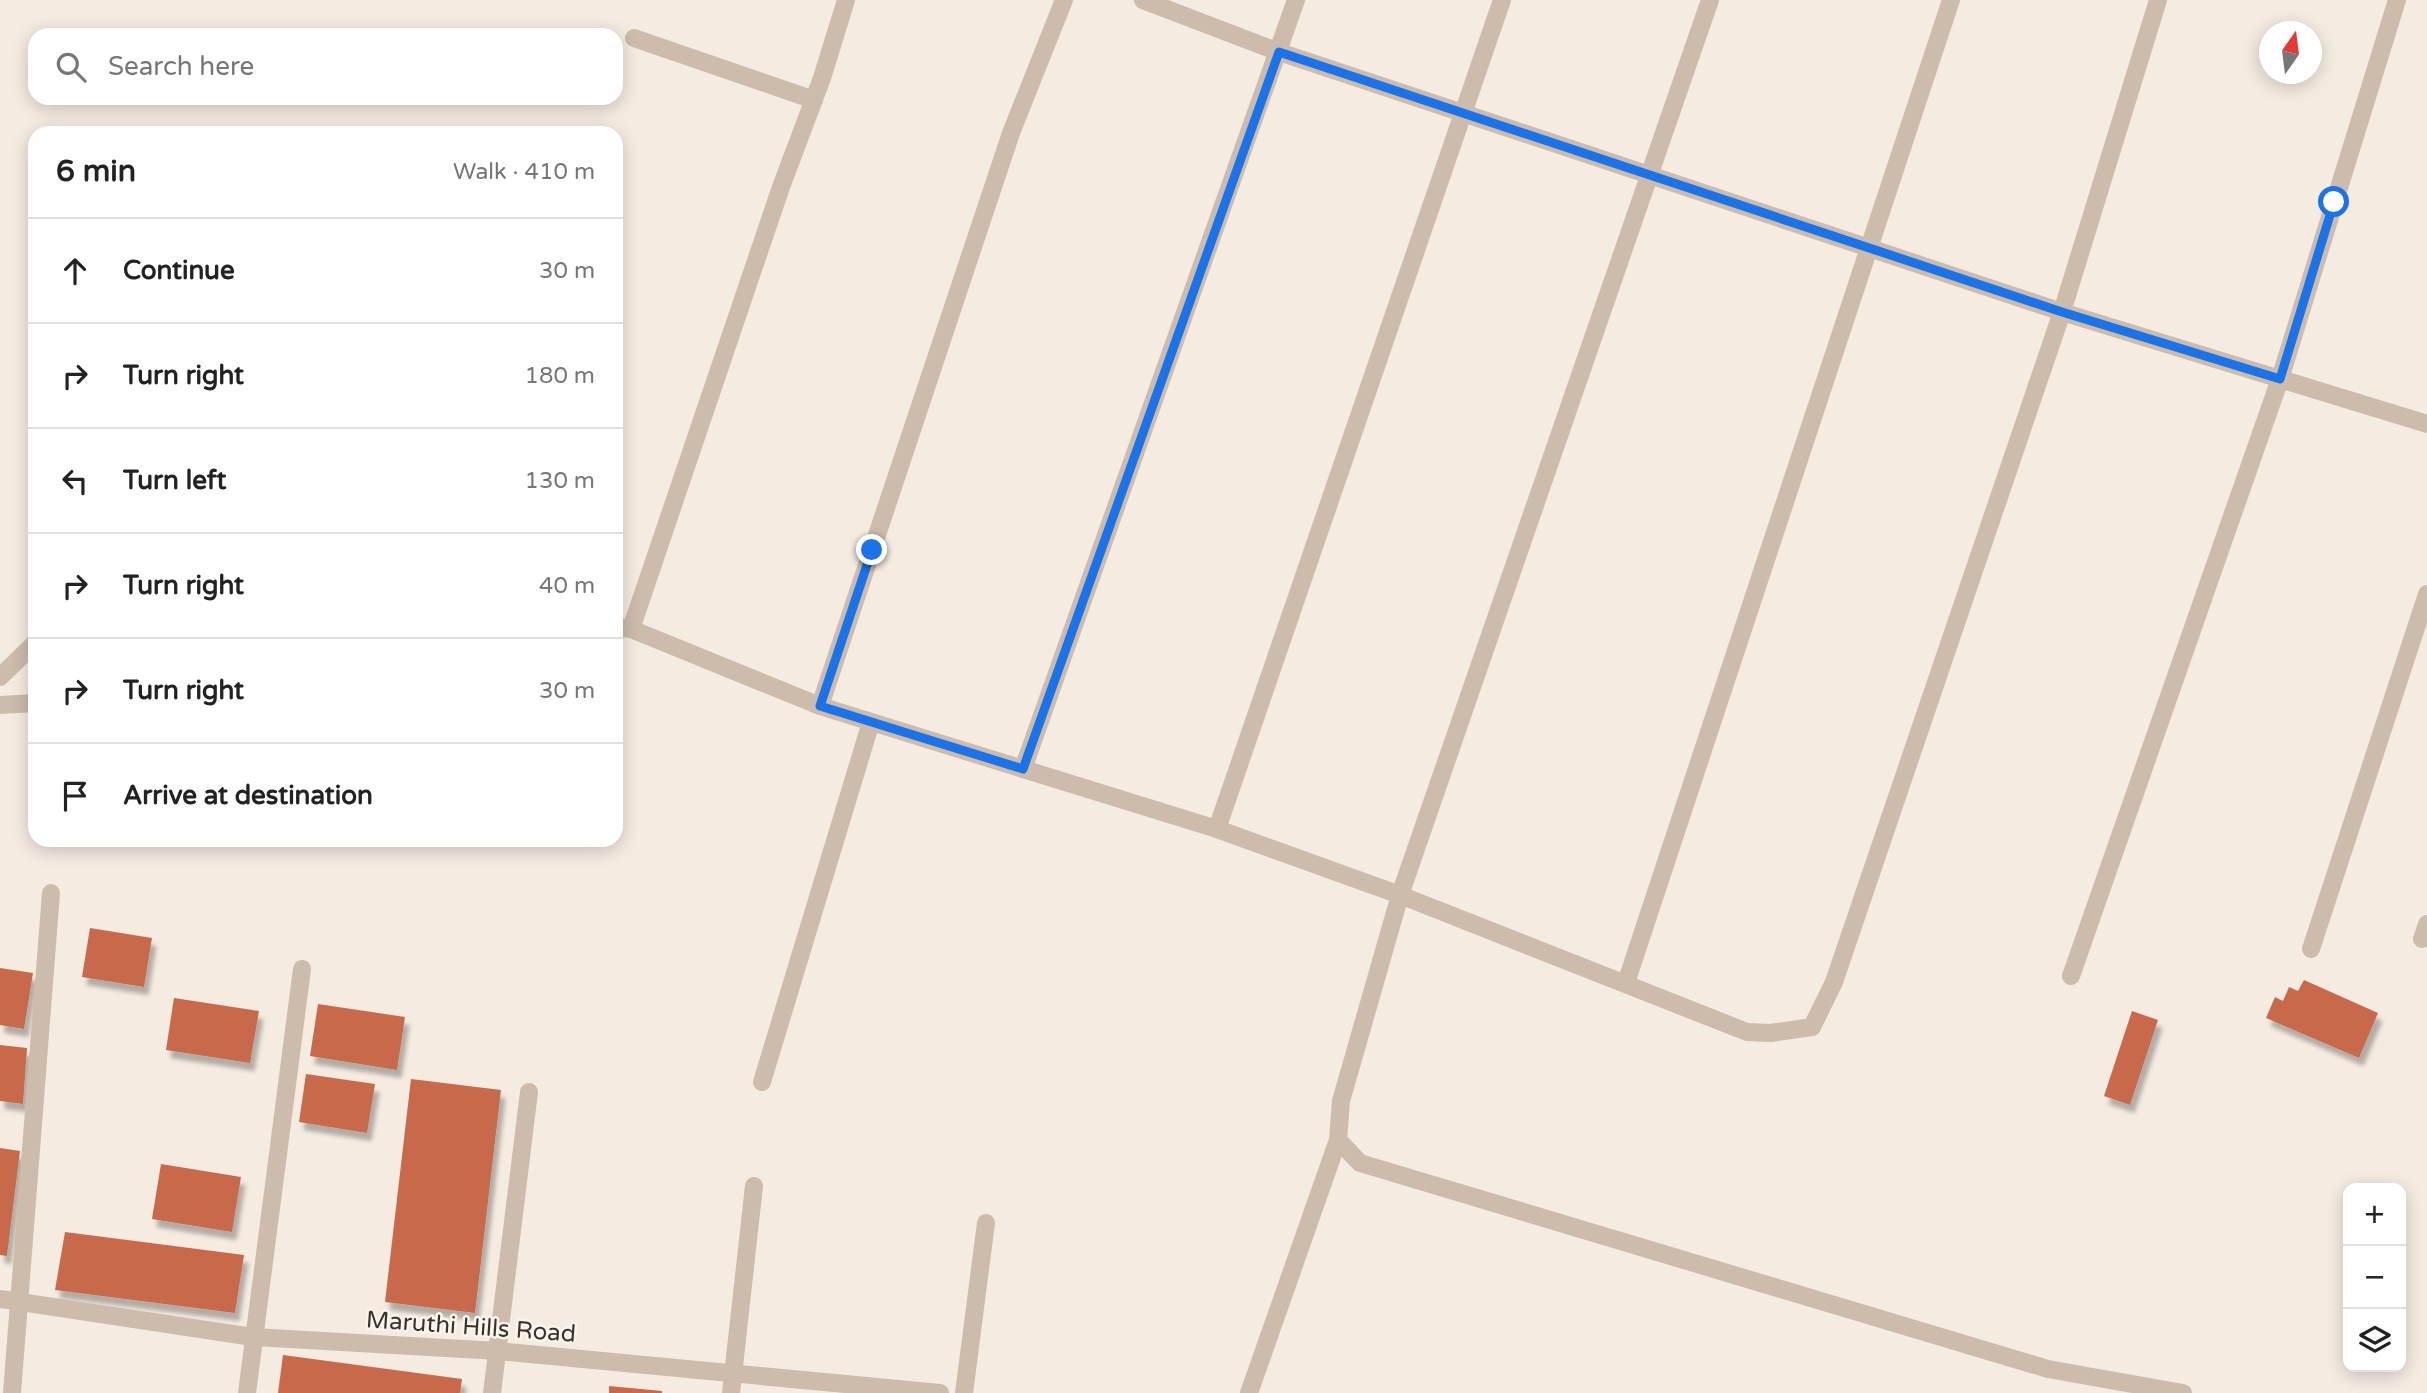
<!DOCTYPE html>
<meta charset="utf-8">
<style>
body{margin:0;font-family:"Varela Round",sans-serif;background:#f2f2f2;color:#222}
.controls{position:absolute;right:21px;bottom:21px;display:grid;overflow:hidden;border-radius:14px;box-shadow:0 4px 18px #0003}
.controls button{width:63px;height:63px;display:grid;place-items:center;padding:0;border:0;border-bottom:2px solid #e0e0e0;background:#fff;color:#222;font:35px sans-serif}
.compass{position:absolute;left:2259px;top:21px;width:63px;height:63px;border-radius:50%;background:#fff;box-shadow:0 4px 18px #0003;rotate:14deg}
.stop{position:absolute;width:21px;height:21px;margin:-16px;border:5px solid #1a73e8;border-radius:50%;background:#fff}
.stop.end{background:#1a73e8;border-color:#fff;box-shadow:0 2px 7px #0008}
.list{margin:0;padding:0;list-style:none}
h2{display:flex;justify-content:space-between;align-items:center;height:91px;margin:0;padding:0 28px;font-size:30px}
h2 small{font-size:23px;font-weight:400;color:#767676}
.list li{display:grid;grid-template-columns:46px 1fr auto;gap:21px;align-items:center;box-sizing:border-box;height:105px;padding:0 28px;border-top:2px solid #e0e0e0}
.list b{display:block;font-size:26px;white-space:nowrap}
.list em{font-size:23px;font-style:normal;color:#767676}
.icon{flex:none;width:38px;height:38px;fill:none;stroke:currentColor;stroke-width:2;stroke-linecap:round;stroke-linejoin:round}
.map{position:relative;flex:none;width:2427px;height:1393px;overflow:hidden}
.search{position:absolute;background:#fff;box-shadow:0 4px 18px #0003;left:28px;top:28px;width:595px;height:77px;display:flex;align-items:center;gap:18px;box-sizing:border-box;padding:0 24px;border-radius:21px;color:#767676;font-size:26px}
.panel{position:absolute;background:#fff;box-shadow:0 4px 18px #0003;left:28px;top:126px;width:595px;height:721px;border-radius:21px}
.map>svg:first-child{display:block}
.building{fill:#c8694b;filter:url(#shadow)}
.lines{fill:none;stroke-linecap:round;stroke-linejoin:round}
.minor{stroke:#cdbbac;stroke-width:18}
.route{stroke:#1a73e8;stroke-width:9}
.labels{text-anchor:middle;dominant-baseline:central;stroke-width:5;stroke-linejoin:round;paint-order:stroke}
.street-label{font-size:24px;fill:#3b302b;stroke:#fbf5ee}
</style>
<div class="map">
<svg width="2427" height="1393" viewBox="0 0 2427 1393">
<defs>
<filter id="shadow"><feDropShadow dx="4.5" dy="8" stdDeviation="2" flood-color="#0004"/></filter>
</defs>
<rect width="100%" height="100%" fill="#f4ebe1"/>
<g class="building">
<path d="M90,928L152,938L144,987L82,977Z"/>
<path d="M0,968L33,973L24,1029L0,1025Z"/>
<path d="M2304,980L2378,1013L2359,1058L2266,1018L2275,997L2283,1001L2289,987L2298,991Z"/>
<path d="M174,998L259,1011L250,1063L166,1050Z"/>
<path d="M318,1004L405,1017L397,1070L310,1056Z"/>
<path d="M2132,1011L2158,1020L2130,1105L2104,1096Z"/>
<path d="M0,1045L27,1048L23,1104L0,1101Z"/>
<path d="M306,1074L375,1084L367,1133L299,1122Z"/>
<path d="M411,1079L501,1090L475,1313L385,1302Z"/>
<path d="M0,1148L20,1151L7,1256L0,1255Z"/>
<path d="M161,1164L241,1177L232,1232L152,1219Z"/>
<path d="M65,1232L244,1255L235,1313L55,1290Z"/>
<path d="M283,1355L462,1379L460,1393H278Z"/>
<path d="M609,1386L662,1391V1393H609Z"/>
</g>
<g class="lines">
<g class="minor">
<path d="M1143,0L1279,52L2062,312L2158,0"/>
<path d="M1710,0L1400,895L1747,1032L1771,1033L1812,1027L1834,982L2062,312L2427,424"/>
<path d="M634,38L814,100"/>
<path d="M616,627L631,629L820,706L1217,829L1400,895L1341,1101L1338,1140L1360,1163L2048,1369L2183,1393"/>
<path d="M631,629L781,187L822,78L846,0"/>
<path d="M0,677L35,643"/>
<path d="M0,705L35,703"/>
<path d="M820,706L1011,133L1064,0"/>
<path d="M1023,769L1296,0"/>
<path d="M1217,829L1502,0"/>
<path d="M2422,939L2427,924"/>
<path d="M2311,949L2427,594"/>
<path d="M2071,976L2280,379L2397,0"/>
<path d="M1626,983L1951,0"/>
<path d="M762,1082L871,722"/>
<path d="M0,1299L253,1337L498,1351L940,1393"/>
<path d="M12,1393L51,893"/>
<path d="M247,1393L302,969"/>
<path d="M492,1393L529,1092"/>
<path d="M731,1393L754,1186"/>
<path d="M964,1393L986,1223"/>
<path d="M1249,1393L1338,1140"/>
</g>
</g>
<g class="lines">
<path class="route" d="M872,550L820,706L1023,769L1279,52L2062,312L2280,379L2334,202"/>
</g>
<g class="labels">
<g class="street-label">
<text transform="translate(471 1327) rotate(4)">Maruthi Hills Road</text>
</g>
</g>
</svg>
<div class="controls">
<button>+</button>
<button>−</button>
<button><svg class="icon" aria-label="layers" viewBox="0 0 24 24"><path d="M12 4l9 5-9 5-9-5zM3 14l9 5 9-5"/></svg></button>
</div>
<svg class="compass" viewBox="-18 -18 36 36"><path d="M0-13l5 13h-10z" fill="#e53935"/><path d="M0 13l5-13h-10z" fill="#767676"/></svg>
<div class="stop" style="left:2334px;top:202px"></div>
<div class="stop end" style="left:872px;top:550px"></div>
<div class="search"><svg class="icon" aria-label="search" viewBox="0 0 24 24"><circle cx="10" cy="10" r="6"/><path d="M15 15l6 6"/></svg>Search here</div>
<section class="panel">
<h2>6 min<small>Walk · 410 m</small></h2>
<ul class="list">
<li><svg class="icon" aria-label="ahead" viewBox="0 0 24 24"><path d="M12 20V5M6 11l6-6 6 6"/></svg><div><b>Continue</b></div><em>30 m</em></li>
<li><svg class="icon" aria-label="right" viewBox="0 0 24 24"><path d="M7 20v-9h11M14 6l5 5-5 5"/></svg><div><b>Turn right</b></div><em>180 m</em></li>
<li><svg class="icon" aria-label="left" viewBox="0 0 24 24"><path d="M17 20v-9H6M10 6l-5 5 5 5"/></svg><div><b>Turn left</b></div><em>130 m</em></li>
<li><svg class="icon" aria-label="right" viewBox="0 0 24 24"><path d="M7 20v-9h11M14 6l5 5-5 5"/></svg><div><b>Turn right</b></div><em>40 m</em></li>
<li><svg class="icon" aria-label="right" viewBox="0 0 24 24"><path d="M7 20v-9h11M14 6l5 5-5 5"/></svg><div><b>Turn right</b></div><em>30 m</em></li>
<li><svg class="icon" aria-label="arrive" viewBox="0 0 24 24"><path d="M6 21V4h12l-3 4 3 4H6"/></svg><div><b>Arrive at destination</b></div></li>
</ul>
</section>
</div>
